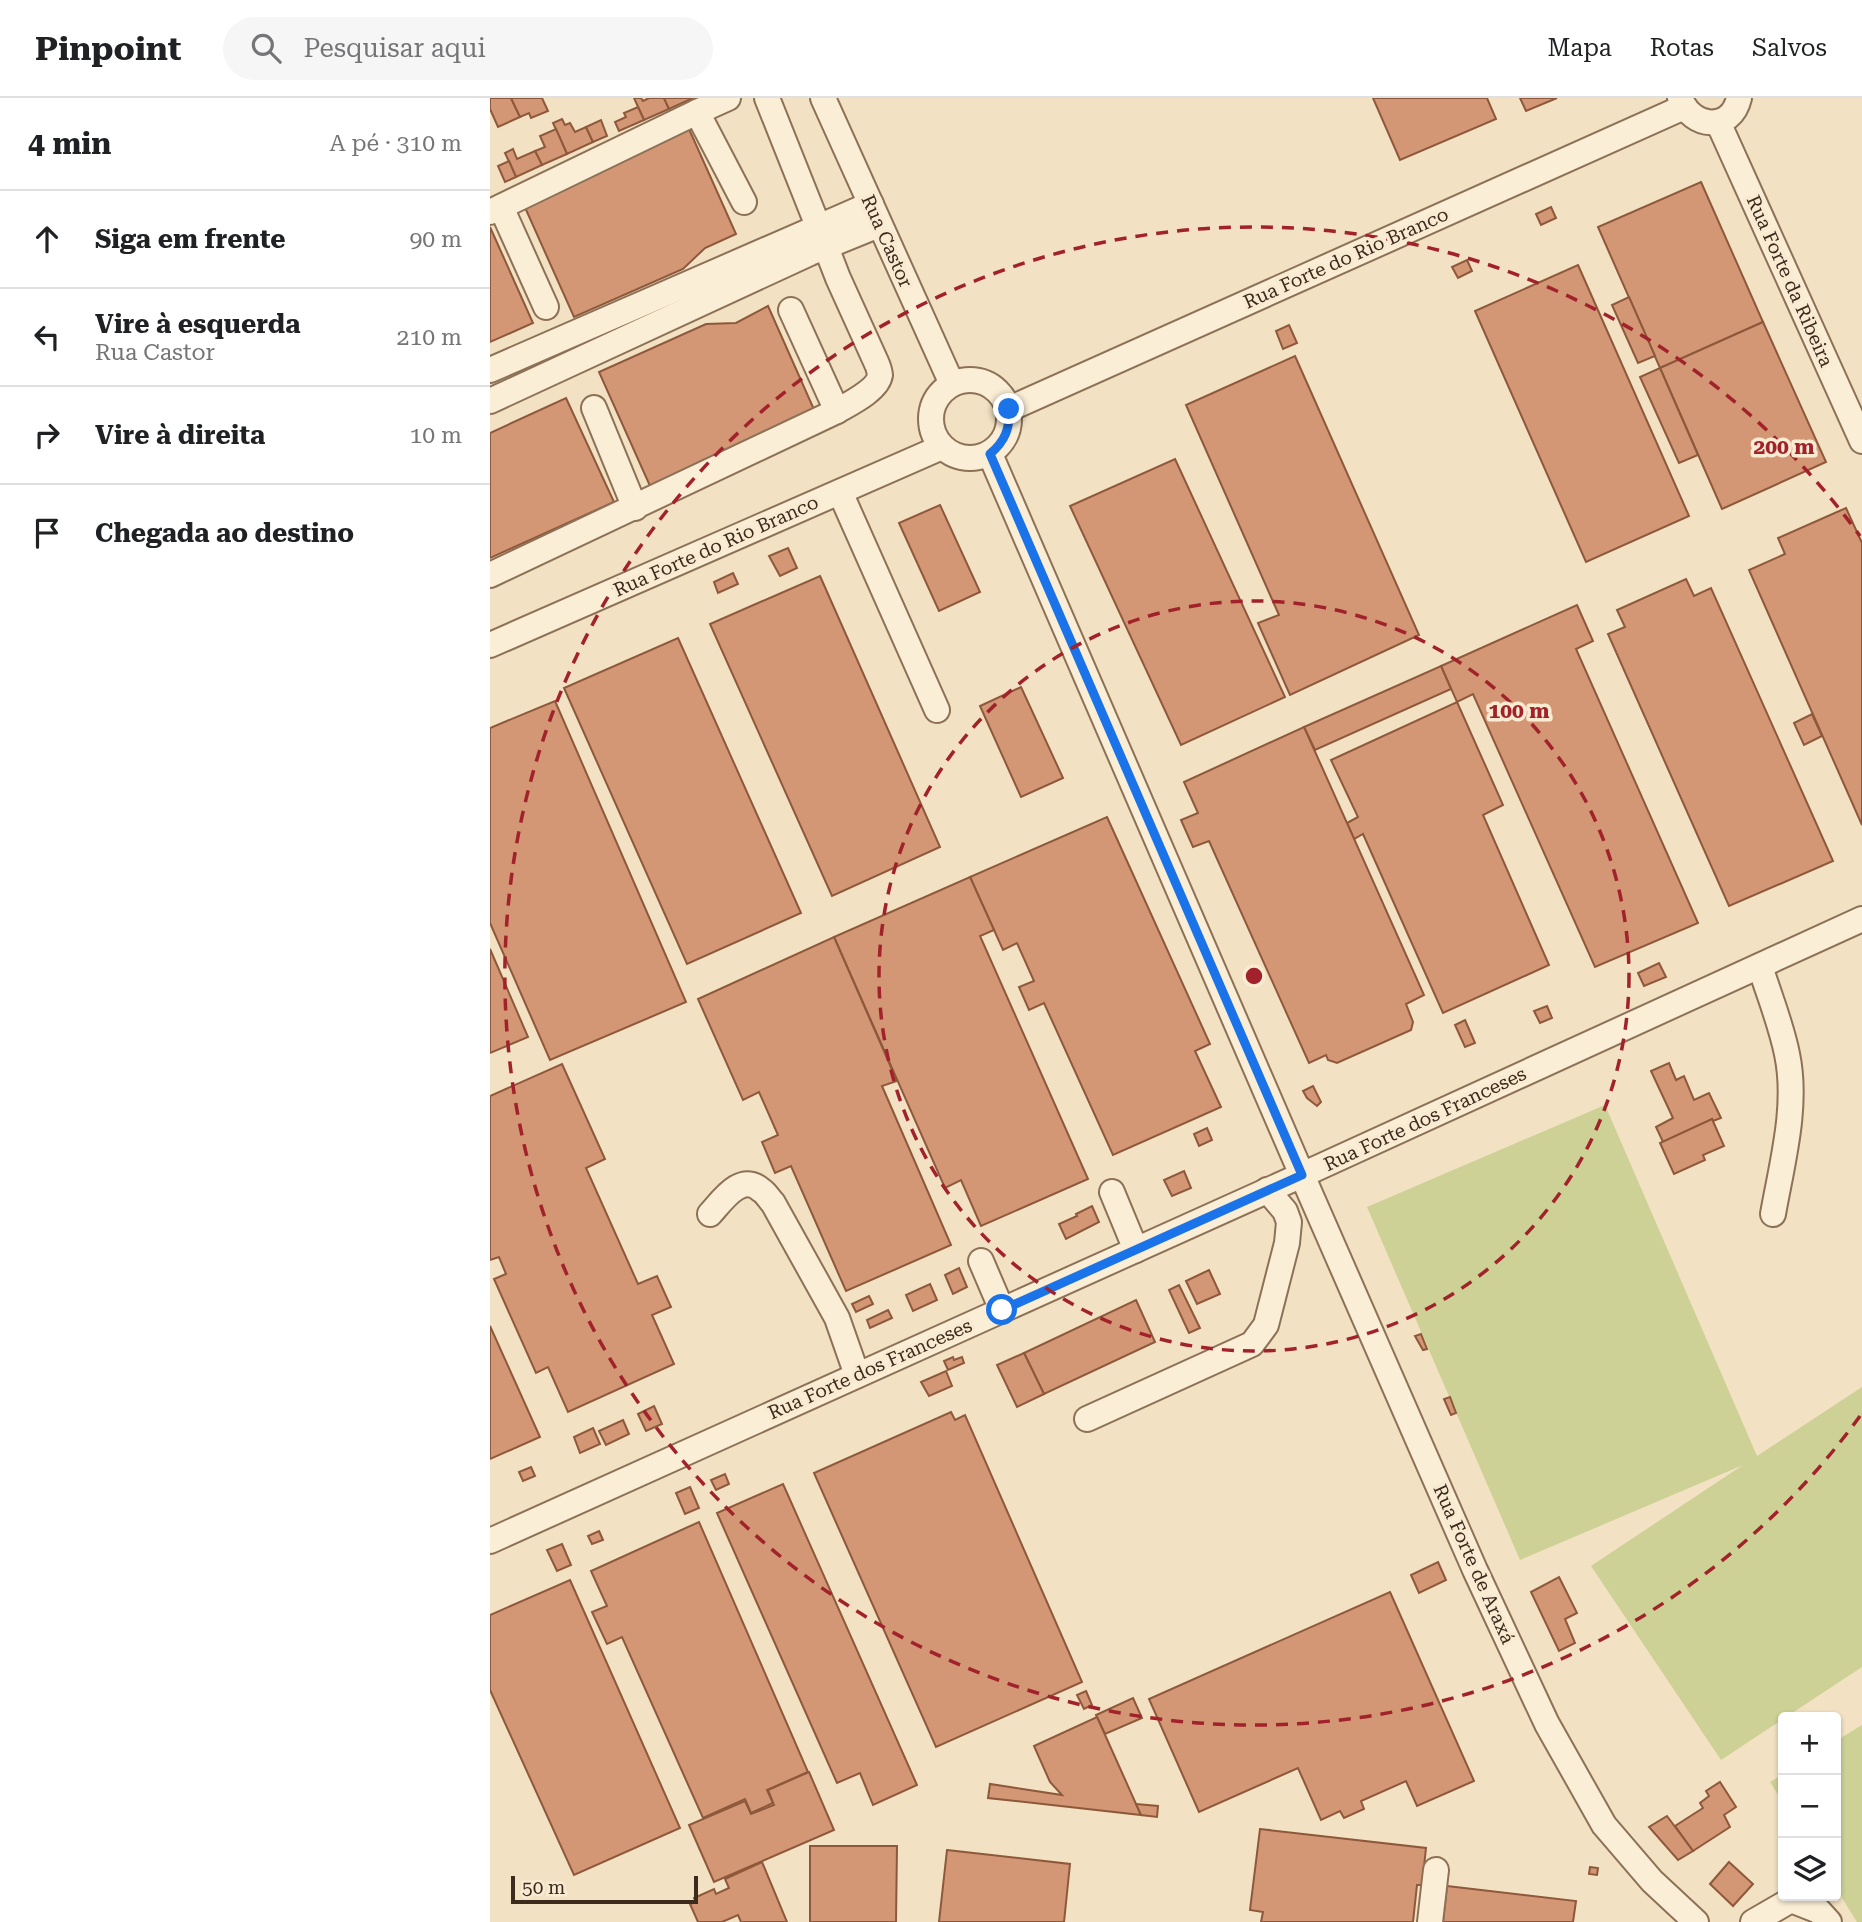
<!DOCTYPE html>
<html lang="pt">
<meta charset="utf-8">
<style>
body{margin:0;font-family:"Roboto Serif",serif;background:#f6f6f6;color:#202124}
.controls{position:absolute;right:21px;bottom:21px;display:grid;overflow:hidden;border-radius:7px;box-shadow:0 2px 5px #0004}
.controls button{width:63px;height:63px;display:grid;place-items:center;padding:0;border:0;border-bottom:2px solid #e0e0e0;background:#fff;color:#202124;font:35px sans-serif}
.scale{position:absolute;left:21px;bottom:18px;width:187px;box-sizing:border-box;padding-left:7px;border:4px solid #3c2a1d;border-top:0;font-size:19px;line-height:24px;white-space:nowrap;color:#3c2a1d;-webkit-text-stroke:5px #f8ebd2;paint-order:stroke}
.stop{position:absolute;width:21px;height:21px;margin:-16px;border:5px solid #1a73e8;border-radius:50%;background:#fff}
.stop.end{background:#1a73e8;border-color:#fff;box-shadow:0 2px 7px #0008}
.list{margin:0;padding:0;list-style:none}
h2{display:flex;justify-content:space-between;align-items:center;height:91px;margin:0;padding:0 28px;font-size:30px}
h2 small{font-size:23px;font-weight:400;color:#757577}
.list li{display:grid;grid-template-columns:46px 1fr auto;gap:21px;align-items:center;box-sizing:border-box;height:98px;padding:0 28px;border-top:2px solid #e0e0e0}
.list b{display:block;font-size:26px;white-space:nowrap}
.list p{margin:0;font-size:23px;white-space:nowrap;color:#757577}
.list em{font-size:23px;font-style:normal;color:#757577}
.icon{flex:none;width:38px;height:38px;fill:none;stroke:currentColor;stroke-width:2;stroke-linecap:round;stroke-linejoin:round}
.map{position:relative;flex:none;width:1372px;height:1824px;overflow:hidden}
header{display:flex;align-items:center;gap:42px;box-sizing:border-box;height:98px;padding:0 35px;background:#fff;border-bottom:2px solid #e0e0e0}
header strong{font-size:33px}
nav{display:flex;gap:38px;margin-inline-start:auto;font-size:24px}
.search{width:490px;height:63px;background:#f6f6f6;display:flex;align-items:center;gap:18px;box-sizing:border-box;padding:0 24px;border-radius:38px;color:#757577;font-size:26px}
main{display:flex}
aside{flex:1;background:#fff}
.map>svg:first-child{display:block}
.green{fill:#cdd195}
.building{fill:#d39775;stroke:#8e583b;stroke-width:2}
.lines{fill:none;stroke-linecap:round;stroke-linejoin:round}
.minor-casing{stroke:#8d7157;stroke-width:28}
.minor{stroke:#fbeed6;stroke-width:24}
.route{stroke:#1a73e8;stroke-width:9}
.ring{fill:none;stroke:#a1222a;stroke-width:3.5;stroke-dasharray:12 9}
.labels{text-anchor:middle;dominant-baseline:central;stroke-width:7;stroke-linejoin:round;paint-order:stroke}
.street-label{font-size:19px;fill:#3c2a1d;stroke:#f8ebd2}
.centre{fill:#a1222a;stroke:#f8ebd2;stroke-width:3.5}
.ring-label{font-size:21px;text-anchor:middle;font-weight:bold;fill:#a1222a;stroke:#f8ebd2;stroke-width:7;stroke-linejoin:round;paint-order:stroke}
</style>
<header>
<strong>Pinpoint</strong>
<div class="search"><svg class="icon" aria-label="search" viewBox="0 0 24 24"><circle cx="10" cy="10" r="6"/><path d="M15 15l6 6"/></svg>Pesquisar aqui</div>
<nav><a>Mapa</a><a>Rotas</a><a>Salvos</a></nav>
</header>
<main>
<aside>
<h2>4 min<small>A pé · 310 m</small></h2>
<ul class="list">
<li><svg class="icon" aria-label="ahead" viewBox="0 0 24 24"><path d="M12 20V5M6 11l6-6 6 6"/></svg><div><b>Siga em frente</b></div><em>90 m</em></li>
<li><svg class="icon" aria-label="left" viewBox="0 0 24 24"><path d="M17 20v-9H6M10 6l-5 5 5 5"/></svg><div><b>Vire à esquerda</b><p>Rua Castor</p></div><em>210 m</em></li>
<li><svg class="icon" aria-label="right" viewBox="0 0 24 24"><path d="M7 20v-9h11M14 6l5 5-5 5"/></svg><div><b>Vire à direita</b></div><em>10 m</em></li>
<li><svg class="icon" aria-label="arrive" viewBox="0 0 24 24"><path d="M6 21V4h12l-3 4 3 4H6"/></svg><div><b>Chegada ao destino</b></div></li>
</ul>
</aside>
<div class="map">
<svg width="1372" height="1824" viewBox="0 0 1372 1824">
<rect width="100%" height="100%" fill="#f2e1c2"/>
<g class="green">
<path d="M1115,1007L1267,1358L1372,1289V1569L1296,1619H1293V1621L1231,1662L1101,1468L1253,1367L1030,1462L877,1109Z"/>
<path d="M1372,1627V1824H1367L1346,1790V1643Z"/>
<path d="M1293,1676V1705L1280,1684Z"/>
</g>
<g class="building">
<path d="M0,0H21L30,19L8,29L0,11Z"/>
<path d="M21,0H52L58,13L41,20L39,15L30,19Z"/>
<path d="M144,0H151L153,3L159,0H174L179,11L154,22Z"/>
<path d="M174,0H203L179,11Z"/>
<path d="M883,0H997L1006,21L910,62Z"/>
<path d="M1030,0H1067L1036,13Z"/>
<path d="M148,9L154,22L129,33L125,24L136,19L134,15Z"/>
<path d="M72,21L75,27L80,25L85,34L96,29L103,44L77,56L63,25Z"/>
<path d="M111,22L117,38L103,44L96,29Z"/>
<path d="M66,31L77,56L52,67L45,53L55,49L50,38Z"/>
<path d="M199,31L246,136L215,150L193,171L84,219L33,105Z"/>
<path d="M23,51L27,61L45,53L52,67L26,79L15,55Z"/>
<path d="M19,63L26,79L15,84L8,68Z"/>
<path d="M1211,84L1273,224L1170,270L1108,129Z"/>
<path d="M1061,109L1066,120L1051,127L1046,116Z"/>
<path d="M0,129L43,225L0,244Z"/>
<path d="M977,162L982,173L968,180L962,169Z"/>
<path d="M1088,167L1199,418L1096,464L985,213Z"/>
<path d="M1139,199L1165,258L1148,265L1122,207Z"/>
<path d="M278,208L326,316L160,388L109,274L216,226L246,225Z"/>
<path d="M1273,224L1336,364L1232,411L1170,270Z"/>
<path d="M799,227L807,245L793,251L786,233Z"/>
<path d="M805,258L929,537L800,597L768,525L789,517L696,307Z"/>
<path d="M1170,270L1208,357L1189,365L1150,279Z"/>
<path d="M76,300L124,404L0,460V335Z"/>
<path d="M685,361L795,599L691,647L580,408Z"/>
<path d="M450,407L490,494L449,513L409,425Z"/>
<path d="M1356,410L1372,445V727L1259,472L1295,456L1288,440Z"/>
<path d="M298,450L307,470L290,478L279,458Z"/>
<path d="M243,475L248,486L228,495L224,484Z"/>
<path d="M330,478L450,749L342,798L220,526Z"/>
<path d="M1196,481L1204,498L1221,490L1343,763L1239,808L1118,536L1135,529L1127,512Z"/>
<path d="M1087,507L1103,543L1086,551L1208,825L1105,869L983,596L967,604L951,568Z"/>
<path d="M188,540L311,815L197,866L74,590Z"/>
<path d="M951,568L961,591L825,652L814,629Z"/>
<path d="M531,589L573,680L531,699L490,608Z"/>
<path d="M65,603L196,904L60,962L0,825V630Z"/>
<path d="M967,604L1013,707L993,717L1059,867L953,915L873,736L864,741L857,725L868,719L841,662Z"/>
<path d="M1322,616L1332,638L1314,647L1304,625Z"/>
<path d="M814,629L934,897L916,906L923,924L921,932L847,965L838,962L836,957L819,965L719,743L703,749L691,722L708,715L694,684Z"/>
<path d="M617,719L720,946L705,953L731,1009L623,1057L554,905L539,912L529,889L544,883L527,845L513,852L480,779Z"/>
<path d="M480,779L504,832L490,838L598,1081L491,1128L471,1082L455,1090L344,839Z"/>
<path d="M344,839L407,983L392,988L461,1147L356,1193L301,1068L285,1075L272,1044L288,1037L269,994L253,1002L208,901Z"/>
<path d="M0,851L38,939L0,955Z"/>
<path d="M1169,865L1176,879L1154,888L1148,875Z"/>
<path d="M1057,908L1062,920L1050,925L1044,913Z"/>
<path d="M975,922L985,945L975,949L965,927Z"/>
<path d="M1179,965L1186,982L1194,978L1204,1002L1219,995L1231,1020L1223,1023L1222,1021L1173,1044L1166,1029L1183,1020L1161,973Z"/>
<path d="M72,966L115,1061L96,1070L148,1186L167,1178L181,1209L162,1217L184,1266L78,1314L58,1269L46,1275L4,1181L16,1176L9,1159L0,1162V998Z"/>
<path d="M823,988L831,1004L827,1008L817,1000L813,993Z"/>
<path d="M1222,1021L1234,1048L1213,1057L1215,1062L1184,1076L1170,1045Z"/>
<path d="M717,1030L722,1042L709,1048L704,1036Z"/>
<path d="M694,1073L701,1090L682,1098L674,1082Z"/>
<path d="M602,1108L609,1124L576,1141L569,1126L587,1118L586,1116Z"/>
<path d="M469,1170L477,1189L463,1196L455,1177Z"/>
<path d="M719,1172L730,1196L707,1206L696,1183Z"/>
<path d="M440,1186L447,1202L423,1213L416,1197Z"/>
<path d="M689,1187L710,1230L699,1235L679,1192Z"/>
<path d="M379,1198L383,1206L366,1214L362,1206Z"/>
<path d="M646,1202L665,1244L554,1296L534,1255Z"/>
<path d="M398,1212L402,1220L380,1230L377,1222Z"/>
<path d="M0,1228L50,1339L0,1361Z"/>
<path d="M931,1236L937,1251L933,1252L925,1238Z"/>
<path d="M534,1255L554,1296L527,1309L507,1267Z"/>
<path d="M463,1259L464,1262L472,1259L474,1265L458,1272L454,1263Z"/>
<path d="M456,1273L462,1288L439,1298L431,1284Z"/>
<path d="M960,1299L966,1315L961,1317L954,1301Z"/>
<path d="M164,1308L172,1326L156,1333L148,1316Z"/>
<path d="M461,1314L465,1322L475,1317L592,1584L446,1649L324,1375Z"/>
<path d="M133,1322L139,1336L116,1347L109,1333Z"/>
<path d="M103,1330L110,1346L90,1355L84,1339Z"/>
<path d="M41,1369L45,1378L33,1383L29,1374Z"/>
<path d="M235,1376L239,1386L226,1392L221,1382Z"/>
<path d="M293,1386L427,1687L383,1707L370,1675L347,1685L227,1415Z"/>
<path d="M200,1389L209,1410L195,1416L186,1395Z"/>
<path d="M209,1424L318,1674L277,1692L283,1705L261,1715L255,1701L213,1720L132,1539L117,1546L102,1514L117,1508L101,1473Z"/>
<path d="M109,1433L113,1442L102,1446L98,1438Z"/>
<path d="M72,1446L81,1467L67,1473L57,1452Z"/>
<path d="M948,1464L956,1482L929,1495L921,1477Z"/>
<path d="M1069,1479L1087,1515L1075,1521L1085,1545L1069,1553L1041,1494Z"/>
<path d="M80,1482L190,1730L84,1777L0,1592V1517Z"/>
<path d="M900,1494L984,1683L927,1708L916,1683L871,1703L874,1711L854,1720L850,1713L831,1722L808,1670L709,1714L659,1601Z"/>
<path d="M596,1593L602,1607L594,1611L587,1597Z"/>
<path d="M643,1600L652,1620L615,1636L606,1617Z"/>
<path d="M607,1619L651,1717L498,1700L500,1686L572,1697L560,1684L544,1648Z"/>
<path d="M319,1674L344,1732L224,1784L199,1727L255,1703L261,1716L284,1707L278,1692Z"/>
<path d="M1230,1684L1246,1709L1234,1717L1240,1729L1203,1753L1185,1728L1213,1710L1210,1705L1219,1698L1216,1693Z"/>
<path d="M646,1706L668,1708L667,1719L651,1717Z"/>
<path d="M1177,1718L1203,1753L1188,1762L1159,1729Z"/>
<path d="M770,1731L936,1750L932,1787H927L923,1824H771L773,1814L760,1812Z"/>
<path d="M320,1748H407L406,1824H320Z"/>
<path d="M457,1752L580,1766L574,1824H449Z"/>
<path d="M272,1764L297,1824H251L248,1817L232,1824H208L200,1806L206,1804L204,1800L224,1791L226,1796L239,1790L235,1781Z"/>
<path d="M1239,1764L1263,1786L1243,1808L1220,1786Z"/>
<path d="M1100,1769L1108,1770L1107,1777L1099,1776Z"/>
<path d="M957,1788L1086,1803L1083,1824H953Z"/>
</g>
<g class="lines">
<g class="minor-casing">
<g id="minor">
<path d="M277,0L328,128"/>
<path d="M333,0L462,286"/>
<path d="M1190,0C1202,31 1241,34 1249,0"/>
<path d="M207,14L238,0"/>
<path d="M1228,24L1372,343"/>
<path d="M11,109L56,209"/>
<path d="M0,114L207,14L254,104"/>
<path d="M301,212L347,313"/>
<path d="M0,272L381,106"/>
<circle cx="480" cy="321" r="39"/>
<path d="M0,303L320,155L389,127"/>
<path d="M104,310L145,410"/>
<path d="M519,311L1194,9"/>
<path d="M500,356L812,1077L985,1472L1057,1626L1114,1727L1162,1783L1206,1824"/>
<path d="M350,394L447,612"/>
<path d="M0,477L347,313C359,306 388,292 390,277C390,275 388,268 387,266L348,180L336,149"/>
<path d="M0,547L452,349"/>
<path d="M1270,868C1279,897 1291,926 1297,956C1308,1008 1292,1065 1283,1116"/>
<path d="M622,1094L646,1152"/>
<path d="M220,1116C232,1103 251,1074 271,1092C276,1095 279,1101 283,1105L347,1220L367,1277"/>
<path d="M491,1163L512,1212"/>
<path d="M597,1321L762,1246L776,1227L797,1145L799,1124L795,1113L777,1092"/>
<path d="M0,1443L812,1077L1372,821"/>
<path d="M940,1824L946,1772"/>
<path d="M1263,1824L1301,1802L1329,1813L1339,1824"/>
</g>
</g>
<use href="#minor" class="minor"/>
</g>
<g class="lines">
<path class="route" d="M512,1212L812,1077L500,356C515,343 520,331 519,311"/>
</g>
<g class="ring">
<circle cx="764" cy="878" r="375"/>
<path d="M1370 1318A749 749 0 1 1 1370 438"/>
</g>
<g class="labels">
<g class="street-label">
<text transform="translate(397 143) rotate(66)">Rua Castor</text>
<text transform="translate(856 160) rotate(-24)">Rua Forte do Rio Branco</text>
<text transform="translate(1300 183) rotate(66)">Rua Forte da Ribeira</text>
<text transform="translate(226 448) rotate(-24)">Rua Forte do Rio Branco</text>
<text transform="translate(935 1021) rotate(-25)">Rua Forte dos Franceses</text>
<text transform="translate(380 1271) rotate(-24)">Rua Forte dos Franceses</text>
<text transform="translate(984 1466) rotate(66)">Rua Forte de Araxá</text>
</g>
</g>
<circle cx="764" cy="878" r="10" class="centre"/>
<g class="ring-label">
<text x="1294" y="356">200 m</text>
<text x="1029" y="620">100 m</text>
</g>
</svg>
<div class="controls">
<button>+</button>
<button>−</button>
<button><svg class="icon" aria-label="layers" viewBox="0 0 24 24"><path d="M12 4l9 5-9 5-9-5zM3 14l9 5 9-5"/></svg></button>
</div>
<div class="scale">50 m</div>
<div class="stop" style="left:512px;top:1212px"></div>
<div class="stop end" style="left:519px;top:311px"></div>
</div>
</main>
